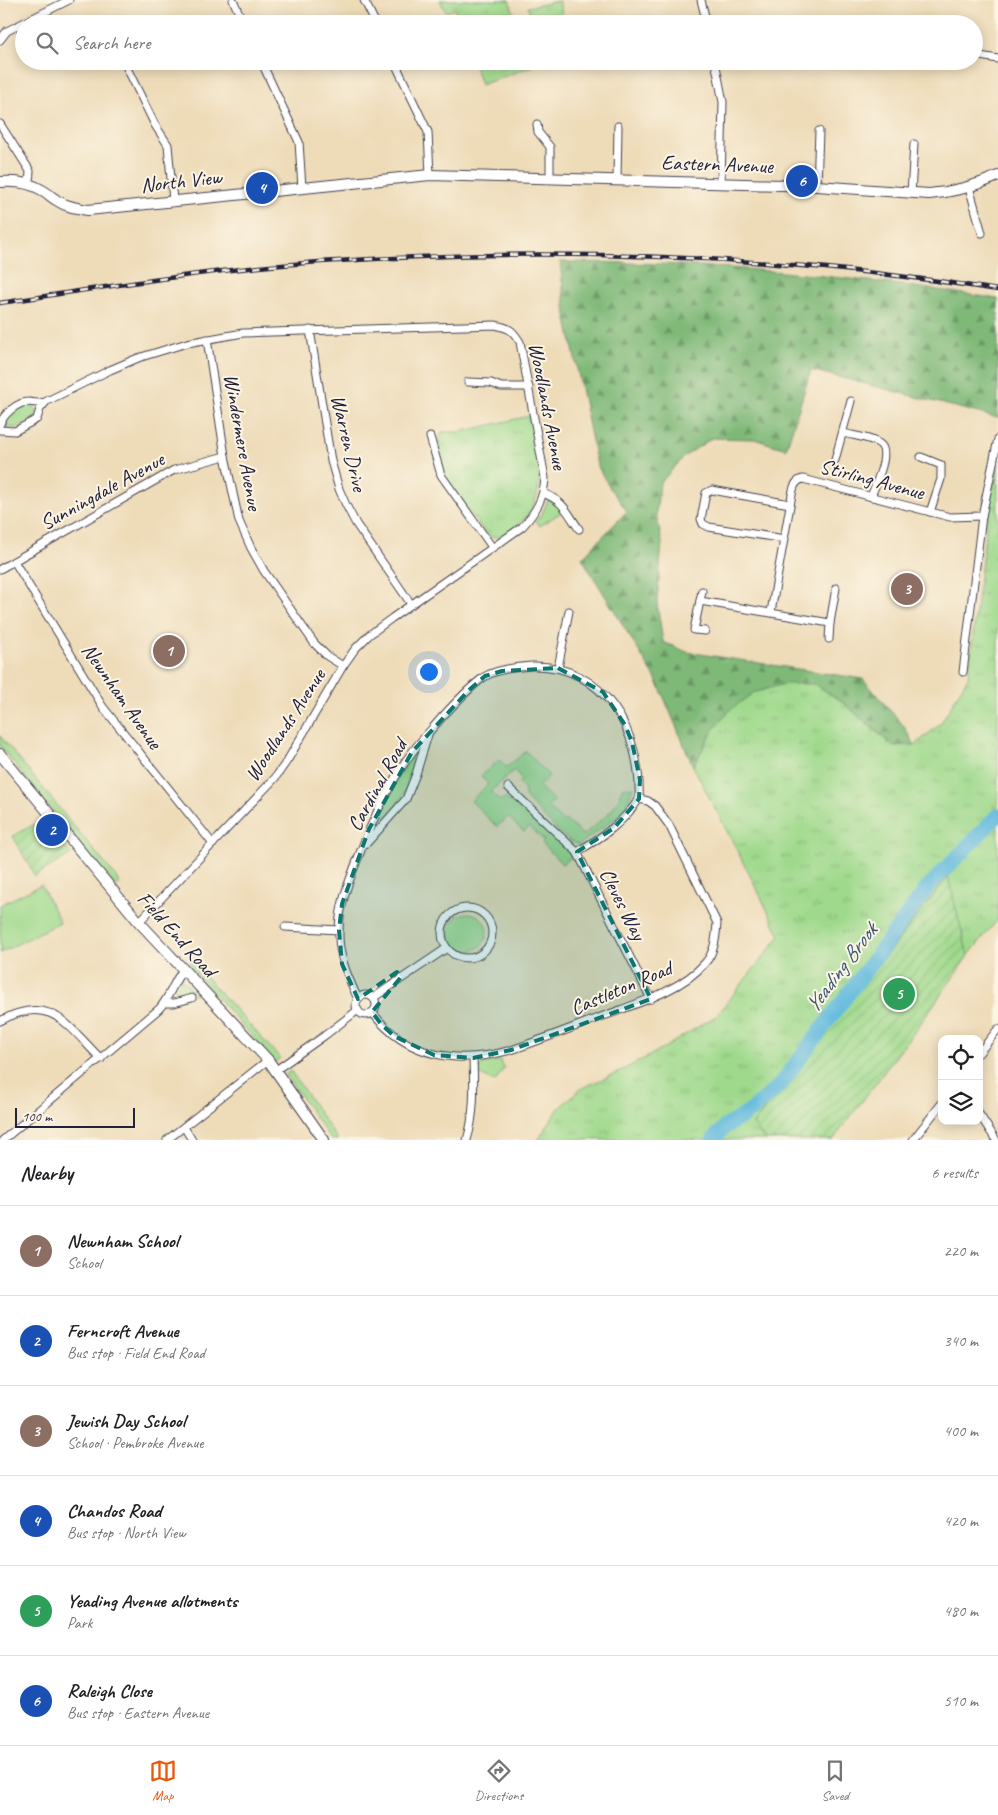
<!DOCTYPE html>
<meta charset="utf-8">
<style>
body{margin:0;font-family:Caveat,sans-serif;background:#f6f6f6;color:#202124}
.controls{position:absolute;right:15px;bottom:15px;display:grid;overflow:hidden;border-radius:10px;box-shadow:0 2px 12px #0003}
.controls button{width:45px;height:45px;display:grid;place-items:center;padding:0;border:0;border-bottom:1px solid #e0e0e0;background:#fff;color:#202124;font:25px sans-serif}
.scale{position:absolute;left:15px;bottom:12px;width:120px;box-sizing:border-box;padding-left:5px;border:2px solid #22223b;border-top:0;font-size:14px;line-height:18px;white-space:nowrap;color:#22223b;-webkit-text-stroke:4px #fcf5e5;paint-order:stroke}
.you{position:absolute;left:428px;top:671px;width:18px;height:18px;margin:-12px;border:4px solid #fff;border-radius:50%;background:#1a73e8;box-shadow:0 0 0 8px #1a73e833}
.badge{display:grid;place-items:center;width:32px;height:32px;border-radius:50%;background:#ea580c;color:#fff;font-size:16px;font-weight:700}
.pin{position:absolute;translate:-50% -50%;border:2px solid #fff;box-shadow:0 1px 5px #0006}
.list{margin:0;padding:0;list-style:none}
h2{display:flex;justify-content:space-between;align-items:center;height:65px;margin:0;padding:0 20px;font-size:21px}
h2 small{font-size:16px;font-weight:400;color:#757577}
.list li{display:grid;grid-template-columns:32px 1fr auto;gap:15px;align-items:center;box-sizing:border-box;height:90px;padding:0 20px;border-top:1px solid #e0e0e0}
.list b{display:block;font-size:19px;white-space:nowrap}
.list p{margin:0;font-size:16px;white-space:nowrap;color:#757577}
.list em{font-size:16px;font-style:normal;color:#757577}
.icon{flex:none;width:28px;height:28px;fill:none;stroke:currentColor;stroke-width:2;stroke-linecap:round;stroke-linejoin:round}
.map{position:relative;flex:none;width:998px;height:1140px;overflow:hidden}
.search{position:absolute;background:#fff;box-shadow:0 2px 12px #0003;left:15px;right:15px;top:15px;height:55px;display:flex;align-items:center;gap:12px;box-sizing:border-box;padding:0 18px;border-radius:28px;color:#757577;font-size:19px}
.sheet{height:605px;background:#fff}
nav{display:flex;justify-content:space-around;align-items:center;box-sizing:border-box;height:70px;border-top:1px solid #e0e0e0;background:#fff;font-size:14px;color:#757577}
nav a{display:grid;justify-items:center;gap:2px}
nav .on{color:#ea580c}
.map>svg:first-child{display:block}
.grass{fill:#9fd98c;stroke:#607e64}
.forest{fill:url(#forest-firs);stroke:#506e5a}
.park{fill:url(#park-tufts);stroke:#607e64}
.garden{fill:url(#garden-furrows);stroke:#607e64}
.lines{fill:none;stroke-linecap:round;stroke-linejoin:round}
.river{stroke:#61b9de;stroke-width:15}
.street-casing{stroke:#413e4e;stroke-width:9}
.secondary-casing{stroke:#413e4e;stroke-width:12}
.street{stroke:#fff;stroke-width:7}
.secondary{stroke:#fff;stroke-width:10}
.rail-casing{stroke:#22223b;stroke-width:4.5}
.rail{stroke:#fcf5e5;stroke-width:2.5;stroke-dasharray:8;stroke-linecap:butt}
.marked{fill:#0f766e;fill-opacity:0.2;stroke:#0f766e;stroke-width:4;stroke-dasharray:10 6;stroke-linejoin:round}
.labels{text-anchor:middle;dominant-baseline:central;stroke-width:4;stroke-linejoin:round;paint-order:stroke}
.street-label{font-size:21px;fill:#22223b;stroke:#fcf5e5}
.water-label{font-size:22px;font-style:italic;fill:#385774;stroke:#fcf5e5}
</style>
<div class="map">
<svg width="998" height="1140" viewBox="0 0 998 1140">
<defs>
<pattern id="forest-firs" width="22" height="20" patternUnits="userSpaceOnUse" patternTransform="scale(1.25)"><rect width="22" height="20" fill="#7fb978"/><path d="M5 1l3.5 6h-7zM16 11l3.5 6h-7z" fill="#689664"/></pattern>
<pattern id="park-tufts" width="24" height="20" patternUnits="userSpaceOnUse" patternTransform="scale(1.25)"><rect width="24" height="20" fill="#9fd98c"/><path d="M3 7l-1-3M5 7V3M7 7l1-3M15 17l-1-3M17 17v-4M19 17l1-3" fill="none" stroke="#89ba7a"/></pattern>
<pattern id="garden-furrows" width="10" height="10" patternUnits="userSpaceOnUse" patternTransform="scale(1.25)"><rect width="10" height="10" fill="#9fd98c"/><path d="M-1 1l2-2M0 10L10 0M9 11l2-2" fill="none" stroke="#89ba7a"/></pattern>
</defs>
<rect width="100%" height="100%" fill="#fcf5e5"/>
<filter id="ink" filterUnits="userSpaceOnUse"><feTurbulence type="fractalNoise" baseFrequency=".02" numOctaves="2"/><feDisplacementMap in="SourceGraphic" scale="10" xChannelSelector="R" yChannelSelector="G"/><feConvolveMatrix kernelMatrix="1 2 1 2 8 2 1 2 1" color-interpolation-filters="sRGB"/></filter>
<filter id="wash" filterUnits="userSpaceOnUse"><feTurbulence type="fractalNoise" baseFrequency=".0096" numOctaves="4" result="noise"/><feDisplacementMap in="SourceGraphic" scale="20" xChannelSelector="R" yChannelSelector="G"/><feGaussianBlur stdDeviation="1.12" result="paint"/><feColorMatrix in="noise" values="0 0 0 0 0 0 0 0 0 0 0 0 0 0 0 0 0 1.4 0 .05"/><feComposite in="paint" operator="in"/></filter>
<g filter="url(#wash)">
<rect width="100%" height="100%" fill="#eedcb9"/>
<g class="grass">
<path d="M28,404L35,408L37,412L36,417L16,428L5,427L3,423C6,412 18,408 28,404Z"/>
<path d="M548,500L555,502L563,511L540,526L536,521L542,514Z"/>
<path d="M0,736L116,877L119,883L116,887L11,760L0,746Z"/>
<path d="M419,748L420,749C412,777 407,795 387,817C383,821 380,825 375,827L373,826C386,800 399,771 419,748Z"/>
<path d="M526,751L549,776L539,786L554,801L548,807L563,822L565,820L583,835C601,820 616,812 622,788L633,787L626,805L619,815L579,845C566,843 535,807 525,797V791L519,783L522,779L514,770L491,791L500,801L504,798L512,803H519L573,856L562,864L542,843L544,840L529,827L524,832L508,817L497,827L471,801L488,784L481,776L499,760L507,767Z"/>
<path d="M41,885L60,922L0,953V905Z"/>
<circle cx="468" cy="932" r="19"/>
<path d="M192,962L280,1058L275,1062L188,965Z"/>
<path d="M181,978L196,994L178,998L172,996Z"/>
<path d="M500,1060L504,1068L495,1082L479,1074V1068L484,1064Z"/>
<path d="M290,1070L338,1140H331L286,1075Z"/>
</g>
<path class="forest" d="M560,262C707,262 853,276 998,299V418L811,370L786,449L754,439L712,438L685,456L660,483L656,513L662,542L657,603L663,642L687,652L863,679L903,725L915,745L861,821L892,745L840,700L714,729L693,766L657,681L582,558L627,511L609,487L597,465L566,315Z"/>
<g class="park">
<path d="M440,0H509L518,24H460L455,9L446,12Z"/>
<path d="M559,1L565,24H533L528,7Z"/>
<path d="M473,61H531L533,66L481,85Z"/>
<path d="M529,416C536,450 551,489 524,519C517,526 507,532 499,537H490L486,534C472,515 435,471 438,447C438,442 441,437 442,432H460Z"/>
<path d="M998,463V919L968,956L947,878L753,1124L765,1140H538L559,1108L582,1088L617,1073L664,1048L717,1015L780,936L756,887L693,766L714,729L729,711L753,693L784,684H814L840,700L893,746L915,745L941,723L968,677L987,518Z"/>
</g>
<g class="garden">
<path d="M42,820L71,854L35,876L13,836Z"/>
<path d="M948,877L968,956L915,1031L833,1140H765L753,1124Z"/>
</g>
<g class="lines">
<path class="river" d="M713,1140L725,1127L751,1111L780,1085L928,887L998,815"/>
</g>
</g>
<g filter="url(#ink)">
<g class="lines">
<g class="street-casing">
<g id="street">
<path d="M233,0L244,24"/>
<path d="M364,0L376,24"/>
<path d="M701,0L707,24"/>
<path d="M0,40L7,31L69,0"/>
<path d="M974,55L998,59"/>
<path d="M261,61L299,142L302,188"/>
<path d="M394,61L428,132L430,175"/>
<path d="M715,61L723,102L721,183"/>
<path d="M125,64L155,125L168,145L173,201"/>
<path d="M0,124L30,171L29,184"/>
<path d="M537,124L538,132L550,147V178"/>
<path d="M617,180L618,126"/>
<path d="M817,186L819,131"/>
<path d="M969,187L982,233"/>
<path d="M911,194L914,144"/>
<path d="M310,330L331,461L339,489L346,505L356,524L411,604"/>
<path d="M207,339L225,456L239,521L251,548L264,571L314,643L327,656L343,666"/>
<path d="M468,382L491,383L501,387H529"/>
<path d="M0,424C4,414 17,402 29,402C35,403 39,404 45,402L110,370L138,358L187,343L243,333L495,325C509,328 512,329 520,342L545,478C544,498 536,512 522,527L392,618L369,635L355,649L343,666L287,761L275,778L139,922"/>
<path d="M0,430L15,431L37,419L40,409L45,403"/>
<path d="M843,433C854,436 868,437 878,443C893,450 875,484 871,497"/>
<path d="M430,437L441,475L492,547"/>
<path d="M921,457L941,465V479L930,512"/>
<path d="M835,460L851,401"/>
<path d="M543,493C564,501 567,512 579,529"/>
<path d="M785,539L709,527L703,524L701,519L706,493L712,490L790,504"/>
<path d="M14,561L103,707L213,844"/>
<path d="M0,569L174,470L225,456"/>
<path d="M702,591L694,630L705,631"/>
<path d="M700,601L830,623L836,588"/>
<path d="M771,612L791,500C793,491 793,481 803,479L950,517L982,516"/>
<path d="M829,639L830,623"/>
<path d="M558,668L569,611"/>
<path d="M963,672L982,516L998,439"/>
<path d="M508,787L577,852C602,837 623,823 639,799"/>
<path d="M367,843L406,799L416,774L428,735"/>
<path d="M577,852L651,999"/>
<circle cx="467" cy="933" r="25"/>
<path d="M285,927L339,930"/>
<circle cx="366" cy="1005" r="10"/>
<path d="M373,998L447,948"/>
<path d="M358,999C348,977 338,956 339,931C339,906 349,881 358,858C372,821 389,782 413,751C422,739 433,728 443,716C455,703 469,688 484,677C497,669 517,667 532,666C605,664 642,733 639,799"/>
<path d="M165,1003H174L192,998"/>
<path d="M372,1012C407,1058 458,1065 511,1050C541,1040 571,1028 601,1017C635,1004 681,991 705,963C715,952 716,937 717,923L669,825L655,806L648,801L639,799"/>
<path d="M0,1021C51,993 67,1025 101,1059"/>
<path d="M979,1053L998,1029"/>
<path d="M276,1070L324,1036L358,1010"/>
<path d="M979,1114L996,1140"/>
<path d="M184,1127L192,1140"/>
<path d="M3,1140L159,1009C170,997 173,982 183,970"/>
<path d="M167,1140L268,1060"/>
<path d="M467,1140C475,1114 474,1086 473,1058"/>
<path d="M913,1140L942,1103"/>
</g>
</g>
<g class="secondary-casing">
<g id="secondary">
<path d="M0,182C14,181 29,182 42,190C48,193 52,198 58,201C67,207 77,208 88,210L430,175L817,186L929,194C953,192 976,186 998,176"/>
<path d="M0,754L139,922L268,1060L324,1140"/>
</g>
</g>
<use href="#street" class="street"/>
<use href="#secondary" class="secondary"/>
<g class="rail-casing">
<path id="rail" d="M0,303C106,287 213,269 320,262C546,247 774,254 998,290"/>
</g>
<use href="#rail" class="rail"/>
</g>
</g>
<path class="marked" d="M558,668L603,692L625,725L632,742L640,780L639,799L614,828L577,852L651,999L511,1050L473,1058L434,1055L394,1036L381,1024L372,1012L401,977L397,972L358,999L342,964L339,930L342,904L369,829L412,752L469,690L485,676L502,671Z"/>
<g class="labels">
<g class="street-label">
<text transform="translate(717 164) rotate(2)">Eastern Avenue</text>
<text transform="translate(181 181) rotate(-6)">North View</text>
<text transform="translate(548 406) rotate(79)">Woodlands Avenue</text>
<text transform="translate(243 442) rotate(80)">Windermere Avenue</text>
<text transform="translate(349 443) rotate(77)">Warren Drive</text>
<text transform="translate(872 479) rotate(15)">Stirling Avenue</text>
<text transform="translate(102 491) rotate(-29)">Sunningdale Avenue</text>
<text transform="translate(122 696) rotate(55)">Newnham Avenue</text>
<text transform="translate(285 725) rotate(-57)">Woodlands Avenue</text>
<text transform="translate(377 785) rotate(-61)">Cardinal Road</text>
<text transform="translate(623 904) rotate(63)">Cleves Way</text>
<text transform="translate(177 934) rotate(48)">Field End Road</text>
<text transform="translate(621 988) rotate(-23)">Castleton Road</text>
</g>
<g class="water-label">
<text transform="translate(841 968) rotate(-53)">Yeading Brook</text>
</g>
</g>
</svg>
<div class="controls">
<button><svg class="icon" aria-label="locate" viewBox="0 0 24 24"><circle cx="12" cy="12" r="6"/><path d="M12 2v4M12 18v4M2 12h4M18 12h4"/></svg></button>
<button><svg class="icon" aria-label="layers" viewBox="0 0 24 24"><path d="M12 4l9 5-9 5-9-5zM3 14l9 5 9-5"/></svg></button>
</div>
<div class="scale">100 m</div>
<div class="you"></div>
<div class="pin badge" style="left:169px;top:651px;background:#8d6e63">1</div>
<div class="pin badge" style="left:52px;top:830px;background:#1a4fb4">2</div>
<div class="pin badge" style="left:907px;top:589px;background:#8d6e63">3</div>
<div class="pin badge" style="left:262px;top:188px;background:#1a4fb4">4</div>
<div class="pin badge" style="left:899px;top:994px;background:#2e9e5b">5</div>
<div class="pin badge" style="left:802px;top:181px;background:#1a4fb4">6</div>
<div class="search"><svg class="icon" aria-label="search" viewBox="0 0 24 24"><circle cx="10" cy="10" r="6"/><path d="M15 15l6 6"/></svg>Search here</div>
</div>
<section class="sheet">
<h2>Nearby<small>6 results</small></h2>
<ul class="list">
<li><span class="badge" style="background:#8d6e63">1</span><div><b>Newnham School</b><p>School</p></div><em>220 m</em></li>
<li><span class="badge" style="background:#1a4fb4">2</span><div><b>Ferncroft Avenue</b><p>Bus stop · Field End Road</p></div><em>340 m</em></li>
<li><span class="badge" style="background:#8d6e63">3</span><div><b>Jewish Day School</b><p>School · Pembroke Avenue</p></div><em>400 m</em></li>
<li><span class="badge" style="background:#1a4fb4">4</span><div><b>Chandos Road</b><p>Bus stop · North View</p></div><em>420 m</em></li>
<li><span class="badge" style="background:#2e9e5b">5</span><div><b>Yeading Avenue allotments</b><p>Park</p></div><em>480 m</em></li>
<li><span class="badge" style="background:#1a4fb4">6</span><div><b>Raleigh Close</b><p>Bus stop · Eastern Avenue</p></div><em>510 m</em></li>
</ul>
</section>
<nav>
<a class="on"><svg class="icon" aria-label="map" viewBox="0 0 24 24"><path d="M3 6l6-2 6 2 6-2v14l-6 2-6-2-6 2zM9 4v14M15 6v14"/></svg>Map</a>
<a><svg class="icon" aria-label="directions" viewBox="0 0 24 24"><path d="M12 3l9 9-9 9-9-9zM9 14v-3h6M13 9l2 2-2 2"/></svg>Directions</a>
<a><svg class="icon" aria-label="saved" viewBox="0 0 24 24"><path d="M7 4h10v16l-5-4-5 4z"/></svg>Saved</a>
</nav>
